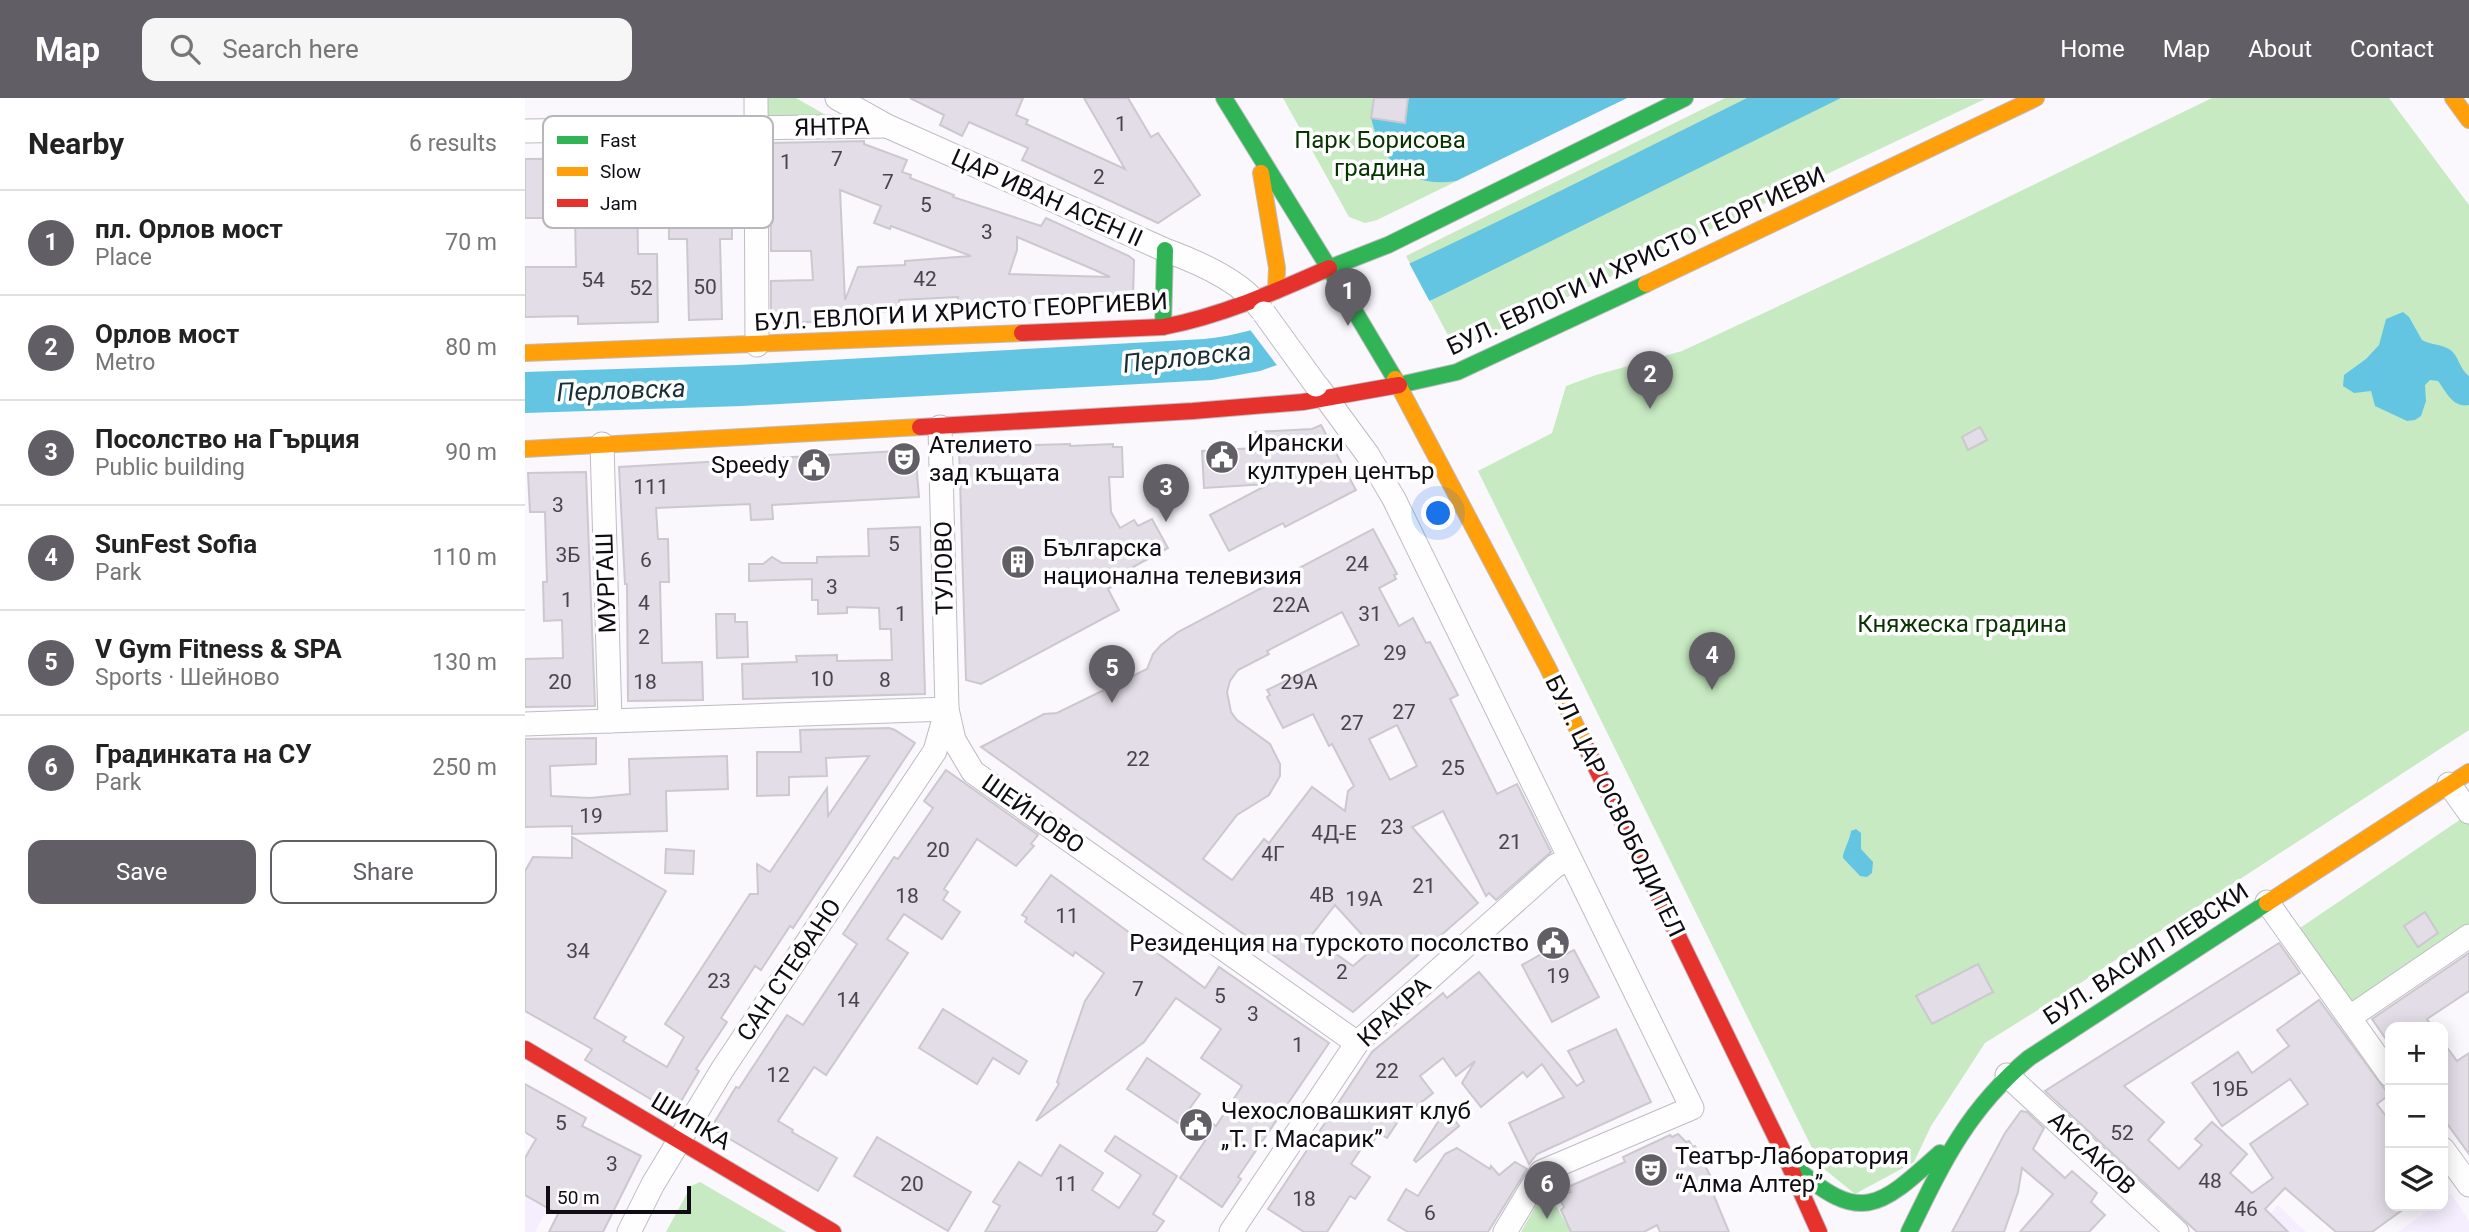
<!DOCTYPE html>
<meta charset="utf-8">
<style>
body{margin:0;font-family:Roboto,sans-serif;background:#f6f6f6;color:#222}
.controls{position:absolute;right:21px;bottom:21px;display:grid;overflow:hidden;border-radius:14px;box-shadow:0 4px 18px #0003}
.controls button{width:63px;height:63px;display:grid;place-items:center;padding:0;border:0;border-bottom:2px solid #e0e0e0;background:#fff;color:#222;font:35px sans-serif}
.scale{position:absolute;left:21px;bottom:18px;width:145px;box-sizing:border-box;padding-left:7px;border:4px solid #0f0c13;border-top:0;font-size:19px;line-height:24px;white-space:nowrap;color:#0f0c13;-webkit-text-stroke:5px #fff;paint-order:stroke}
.you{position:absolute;left:914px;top:416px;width:24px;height:24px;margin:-18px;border:5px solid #fff;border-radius:50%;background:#1a73e8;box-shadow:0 0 0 10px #1a73e833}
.badge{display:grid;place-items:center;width:46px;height:46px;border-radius:50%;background:#615e65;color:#fff;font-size:23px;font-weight:700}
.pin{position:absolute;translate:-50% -58px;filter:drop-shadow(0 2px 4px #0008)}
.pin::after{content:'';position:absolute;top:37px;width:24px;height:21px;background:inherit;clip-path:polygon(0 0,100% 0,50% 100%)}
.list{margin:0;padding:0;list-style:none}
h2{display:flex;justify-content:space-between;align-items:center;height:91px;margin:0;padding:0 28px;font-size:30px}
h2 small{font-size:23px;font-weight:400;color:#767676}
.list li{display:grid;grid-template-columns:46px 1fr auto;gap:21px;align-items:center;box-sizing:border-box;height:105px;padding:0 28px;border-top:2px solid #e0e0e0}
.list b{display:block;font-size:26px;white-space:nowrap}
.list p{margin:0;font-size:23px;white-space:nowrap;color:#767676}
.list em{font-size:23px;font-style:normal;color:#767676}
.actions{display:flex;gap:14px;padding:21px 28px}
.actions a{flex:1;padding:16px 0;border:2px solid #615e65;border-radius:14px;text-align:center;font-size:24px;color:#615e65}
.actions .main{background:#615e65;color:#fff}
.icon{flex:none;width:38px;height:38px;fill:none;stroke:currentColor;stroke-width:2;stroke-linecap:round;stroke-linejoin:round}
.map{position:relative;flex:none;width:1944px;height:1134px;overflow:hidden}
header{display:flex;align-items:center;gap:42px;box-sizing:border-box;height:98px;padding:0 35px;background:#615e65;color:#fff}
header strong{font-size:33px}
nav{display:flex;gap:38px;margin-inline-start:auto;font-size:24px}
.search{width:490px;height:63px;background:#f6f6f6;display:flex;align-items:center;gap:18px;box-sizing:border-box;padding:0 24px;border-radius:14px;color:#767676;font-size:26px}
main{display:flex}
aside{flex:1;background:#fff}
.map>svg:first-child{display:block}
.built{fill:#f5eefe}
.green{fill:#c7eac2}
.water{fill:#64c5e3}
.pier{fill:#faf7fd}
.building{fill:#e2dde6;stroke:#cbc8cf;stroke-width:2;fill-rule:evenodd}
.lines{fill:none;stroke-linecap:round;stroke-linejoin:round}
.street-casing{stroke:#bfbcc2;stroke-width:25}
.fast-casing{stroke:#bfbcc2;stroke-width:18}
.slow-casing{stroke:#bfbcc2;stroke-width:18}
.jam-casing{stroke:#bfbcc2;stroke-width:18}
.street{stroke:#fefeff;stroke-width:23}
.fast{stroke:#30b455;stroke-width:16}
.slow{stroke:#ff9f0a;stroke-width:16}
.jam{stroke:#e5322d;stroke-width:16}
.street-bridge-casing{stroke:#bfbcc2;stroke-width:25;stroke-linecap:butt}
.street-bridge{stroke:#fefeff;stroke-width:23}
.labels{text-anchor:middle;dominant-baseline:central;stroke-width:7;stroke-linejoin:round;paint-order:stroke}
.number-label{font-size:21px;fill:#47444b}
.street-label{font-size:24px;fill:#0f0c13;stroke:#fff}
.park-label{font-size:24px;fill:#073400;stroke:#fff}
.poi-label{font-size:24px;fill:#0f0c13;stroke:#fff;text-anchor:start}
.water-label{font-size:26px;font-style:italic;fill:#1a3038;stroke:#fff}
.key{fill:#fff;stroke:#b7b6b8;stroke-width:2}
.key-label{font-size:19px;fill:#0f0c13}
</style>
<header>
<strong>Map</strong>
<div class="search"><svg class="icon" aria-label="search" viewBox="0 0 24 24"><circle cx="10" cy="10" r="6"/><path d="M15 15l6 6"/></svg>Search here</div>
<nav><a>Home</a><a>Map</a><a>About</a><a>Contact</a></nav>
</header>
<main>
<aside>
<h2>Nearby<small>6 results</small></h2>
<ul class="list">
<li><span class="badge">1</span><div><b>пл. Орлов мост</b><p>Place</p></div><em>70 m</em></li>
<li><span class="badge">2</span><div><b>Орлов мост</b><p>Metro</p></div><em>80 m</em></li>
<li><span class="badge">3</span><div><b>Посолство на Гърция</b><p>Public building</p></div><em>90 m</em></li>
<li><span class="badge">4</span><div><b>SunFest Sofia</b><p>Park</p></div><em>110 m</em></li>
<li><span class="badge">5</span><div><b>V Gym Fitness &amp; SPA</b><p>Sports · Шейново</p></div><em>130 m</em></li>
<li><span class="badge">6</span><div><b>Градинката на СУ</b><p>Park</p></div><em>250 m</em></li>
</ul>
<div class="actions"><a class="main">Save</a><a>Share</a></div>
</aside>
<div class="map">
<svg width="1944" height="1134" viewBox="0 0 1944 1134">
<rect width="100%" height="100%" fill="#faf7fd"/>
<g class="built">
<path d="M1926,1096L1944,1123V1134H1873L1910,1108H1918V1102Z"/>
<path d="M0,1098L22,1111L10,1134H0Z"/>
<path d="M1753,1107L1781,1134H1728Z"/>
</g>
<g class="green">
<path d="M243,0H271L299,16L301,20L243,22Z"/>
<path d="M758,0H1102L852,122L840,125L824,119Z"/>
<path d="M1200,0L1460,1L954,241L942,244L926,243L881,158Z"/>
<path d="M1687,0H1864L1944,107V632L1540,895L1460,945L1406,1028L1389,1064L1330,1096L1298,1070L1290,1056L953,373L1027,335L1041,288L1071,277L1157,253L1389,145Z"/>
<path d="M1942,717L1944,720V833L1826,912L1772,832Z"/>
<path d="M175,1084L261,1134H141L166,1088Z"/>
<path d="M1021,1090L1046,1134H996Z"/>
</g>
<g class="water">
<path d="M883,0H1102L931,83C883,90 857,65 846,20L879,24Z"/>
<path d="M1222,0H1316L915,198L809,247L735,273L687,282L217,308L0,315V274L213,267L679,241C744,235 805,202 864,175C984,120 1103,59 1222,0Z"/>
<path d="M1878,214L1884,219L1897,242C1905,247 1916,246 1924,251C1934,257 1934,271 1944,278V307C1928,310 1922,295 1913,283L1905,282L1900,287L1901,303L1896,318L1890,322L1882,323L1850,308L1846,293L1829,295L1818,288L1819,277L1841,261L1854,247L1861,221Z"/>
<path d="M1331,731L1336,735V751L1348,764L1347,775L1342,779L1335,778L1318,760C1317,755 1325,742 1326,733Z"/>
</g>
<path class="pier" d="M883,163L906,206L811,251L754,270L723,229L785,207Z"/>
<g class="building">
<path d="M385,0H498L491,17L503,22L501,26L600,71L559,0H603L626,39L633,35L675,97L633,125L497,62L503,50L444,24L437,38L415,27L419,17Z"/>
<path d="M849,0H883L880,25L846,20Z"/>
<path d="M339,43V46L382,62L377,74L386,77L385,80L429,97L428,99L516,128L521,120L604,158L609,162L608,202L433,207V199L374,202V213L287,216V224L246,225V183L288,182L286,153H246L245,45ZM315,92L356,108L349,125L365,131L366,128L446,158L380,163V167L333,169L320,202ZM492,139L570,172L585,179L484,176L492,152Z"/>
<path d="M206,50L207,141H195L197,221L164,222L162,141H144V89L112,90L113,156H132L133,224L53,226V218L0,219V169H51L50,120H0V61L127,60V51Z"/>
<path d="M796,327L831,392L760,429L758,425L704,453L685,417L744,386L679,390L677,353L731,350L730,334L787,331Z"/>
<path d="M1455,329L1462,342L1443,352L1437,339Z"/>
<path d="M545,346V348L588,346V349H597L598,379H584L586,414L595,430L609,422L613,428L627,421L643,450L608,469L611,475L583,491L594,512L456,586L441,582L434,349Z"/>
<path d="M390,352L394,399L247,407L248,421L226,422L225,406L131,410L133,441H143L144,484H135L137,565L177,564L178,602L103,603L102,486H100L94,369Z"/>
<path d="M61,374L70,608L0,609V561L38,560L37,522L19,523L18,484H22L20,414H5L3,375Z"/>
<path d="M395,429L400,596L218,601L217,566L272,564L271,558L312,557V563L367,562L366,531H355L354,510L322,509V515L293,516V502H287V481L224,483V466H238L247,459L257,465H292V459L344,458L343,431Z"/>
<path d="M848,431L872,476L869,477L871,481L854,490L874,528L888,520L901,545L905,544L933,597L925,601L972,696L992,686L1026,754L971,802L964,795L961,798L918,713L887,729L953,805L828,914L456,649L519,616L532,615L622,571L628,556L636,547L653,534ZM817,514L834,547L742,592L745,597L742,599L758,630L788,616L804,648L807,646L829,688L823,693L820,713L787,689L744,745L739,741L707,782L678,761L712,717L744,697L755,678V666L745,646L712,622L706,614L702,594L705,583L713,572L744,556L742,553ZM872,627L892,668L865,682L844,641ZM810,807L849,850L828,868L786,838Z"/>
<path d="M191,516H210V524H222L223,559L192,560Z"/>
<path d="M364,630L370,632L390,645L268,830L265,828L236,872L230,868L196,920L202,924L171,971L174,973L149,1015L60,962L67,951L0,913V773L8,759L47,760V739L141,793L69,920L101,939L98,943L142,969L159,939L140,926L225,796H233L232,766L245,774L302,690L303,718L344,658L301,660L302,678L264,679V697L232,698V654H276L275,632Z"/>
<path d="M71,640V666L25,668L26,698L65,700L105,696L104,661L202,658L203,691L141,693L142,733L47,736V728L0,729V641Z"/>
<path d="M421,672L513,737L506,746L509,748L491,768L452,741L419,791L423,794L418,802L435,814L417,841L379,816L362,841L383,855L301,977L289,969L253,1023L268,1032L267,1034L312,1060L293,1093L186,1030L211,989L214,990L262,917L278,927L332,846L318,836L369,759L373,761L408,710L399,703Z"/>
<path d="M141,751L169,753L168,776L140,775Z"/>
<path d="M526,777L680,890L694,869L804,945L713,1079L716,1081L697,1109L655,1080L680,1043L602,991L622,960L675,996L665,1010L691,1028L717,988L676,960L696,931L651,900L619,944L511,1023L534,986L532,984L560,903L579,875L550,854L548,858L500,824L502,820L497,817Z"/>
<path d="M1900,814L1913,835L1893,849L1879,828Z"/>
<path d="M1754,845L1775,875L1599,988L1639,1024L1623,1042L1654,1071L1677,1047L1670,1041L1687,1024L1722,1056L1705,1075L1727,1095L1748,1080L1725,1046L1783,1006L1765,981L1697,1028L1667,985L1713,954L1727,975L1764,948L1752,932L1794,902L1864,997L1852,1006L1865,1024V1108H1883L1847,1134H1811L1760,1090L1740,1111L1763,1134H1672L1520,993Z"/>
<path d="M1027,850L1033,860L1049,852L1074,899L1027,924L997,867Z"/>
<path d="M1944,855V893L1902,921L1907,929H1865V947L1847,921Z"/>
<path d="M1453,866L1468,894L1407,926L1391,898Z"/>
<path d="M954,874L1052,988L1059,983L1043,953L1091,931L1126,1004L1012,1056L1004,1066L984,1025L1039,999L1017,966L1002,979L998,974L956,1009L937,985L950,963L931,978L918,960L895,978L908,995L874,1022L862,1040L854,1035L847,1045L842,1042L826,1066L845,1079L830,1101L825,1098L802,1134H779L743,1111L847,954L918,895L922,900Z"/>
<path d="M418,911L502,963L494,976L468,960L452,986L394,950Z"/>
<path d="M1918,944L1932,963L1944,955V1056L1918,1020Z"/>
<path d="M0,986L61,1020L57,1028L116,1058L78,1134H24L33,1116L0,1097V1060L11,1041L0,1034Z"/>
<path d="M921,1011L934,1028L891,1064L889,1062Z"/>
<path d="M1496,1013L1502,1014L1519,1030L1508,1051L1540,1080L1547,1073L1572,1095L1566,1104L1580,1117L1564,1134H1495L1528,1096L1497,1070L1493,1094L1479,1134H1427L1480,1035Z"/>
<path d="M1153,1036L1161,1044L1164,1043L1168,1049L1170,1048L1190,1087L1187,1089L1191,1096L1189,1098L1204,1134H1135L1132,1127L1119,1134H1046L1036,1112L1039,1109L1033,1098L1046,1094L1043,1089L1100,1064L1098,1059L1145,1037L1147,1039Z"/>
<path d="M590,1038L652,1078L628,1116L639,1123L631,1134H460L475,1108L468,1104L494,1064L516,1078L535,1047L578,1075L567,1092L594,1110L616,1077L580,1053Z"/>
<path d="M352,1039L446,1094L423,1133L329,1078Z"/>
<path d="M932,1050L965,1071L966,1068L974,1077L990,1064L1002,1071L963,1134H883L863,1122L881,1091L893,1098L920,1056Z"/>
</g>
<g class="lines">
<g class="street-casing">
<g id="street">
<path d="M231,0L232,247"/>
<path d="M312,0L362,28L640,152C670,163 717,183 735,210"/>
<path d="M0,33L361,28"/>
<path d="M793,289L843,357L869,401L1167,1010L1016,1074L980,1134"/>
<path d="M415,329L422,611L429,642L448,674L832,945"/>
<path d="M77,346L85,623"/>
<path d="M0,626L422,611"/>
<path d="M1924,686L1944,714"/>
<path d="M1742,804L1865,977"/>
<path d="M1825,919L1944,838"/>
<path d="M1482,977L1652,1134"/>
<path d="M1918,1051L1944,1087"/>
<path d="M104,1134L128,1086L197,972L410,653L421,614"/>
<path d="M706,1134L832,945L1030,768L1044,761"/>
</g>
</g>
<g class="fast-casing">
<g id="fast">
<path d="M699,0L804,170"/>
<path d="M638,229L640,152"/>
<path d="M870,281L804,170L863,147L1160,0"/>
<path d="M874,287L932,274L1121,186"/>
<path d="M1269,1068C1336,1128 1355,1109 1415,1055"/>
<path d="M1384,1134C1418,1064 1443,1011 1504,960L1742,805"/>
</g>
</g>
<g class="slow-casing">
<g id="slow">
<path d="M1928,0L1944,22"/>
<path d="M736,75L752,170L751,193"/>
<path d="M1121,186L1511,0"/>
<path d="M0,255L497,235"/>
<path d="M870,281L1023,570L1060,647"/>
<path d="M0,351L395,329"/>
<path d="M1742,805L1944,674"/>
</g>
</g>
<g class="jam-casing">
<g id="jam">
<path d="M497,235L638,229C696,218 750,194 804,170"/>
<path d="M395,329L668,313L778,304L874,287"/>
<path d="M1060,647L1261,1060L1294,1134"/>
<path d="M0,951L308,1134"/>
</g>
</g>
<use href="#street" class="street"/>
<use href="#fast" class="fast"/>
<use href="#slow" class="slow"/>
<use href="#jam" class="jam"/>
<g class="street-bridge-casing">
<path id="street-bridge" d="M739,215L791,287"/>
</g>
<use href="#street-bridge" class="street-bridge"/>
</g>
<defs>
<g id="civic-disc" transform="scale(1.75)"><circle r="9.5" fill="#615e65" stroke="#fff"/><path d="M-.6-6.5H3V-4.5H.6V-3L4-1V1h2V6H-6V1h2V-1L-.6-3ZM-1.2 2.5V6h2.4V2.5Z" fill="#fff"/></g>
<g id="theatre-disc" transform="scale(1.75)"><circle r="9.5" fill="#615e65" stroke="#fff"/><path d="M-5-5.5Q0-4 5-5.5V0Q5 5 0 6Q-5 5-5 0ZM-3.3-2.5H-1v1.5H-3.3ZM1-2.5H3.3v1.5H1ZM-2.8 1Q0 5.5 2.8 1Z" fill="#fff"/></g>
<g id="building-disc" transform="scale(1.75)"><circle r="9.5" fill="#615e65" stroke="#fff"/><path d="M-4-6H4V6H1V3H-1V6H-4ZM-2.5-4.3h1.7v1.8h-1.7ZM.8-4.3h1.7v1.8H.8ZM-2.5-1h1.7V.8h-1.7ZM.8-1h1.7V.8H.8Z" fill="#fff"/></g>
</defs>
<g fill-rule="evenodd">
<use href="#civic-disc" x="697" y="359"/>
<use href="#theatre-disc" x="379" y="361"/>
<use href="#civic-disc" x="289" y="367"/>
<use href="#building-disc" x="493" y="464"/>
<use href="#civic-disc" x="1028" y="845"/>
<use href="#civic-disc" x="671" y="1027"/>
<use href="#theatre-disc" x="1126" y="1072"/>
</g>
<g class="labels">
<g class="number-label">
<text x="596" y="26">1</text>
<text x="312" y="61">7</text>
<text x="261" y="64">1</text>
<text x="574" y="79">2</text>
<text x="363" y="84">7</text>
<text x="401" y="107">5</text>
<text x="462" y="134">3</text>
<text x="400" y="181">42</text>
<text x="68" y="182">54</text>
<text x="180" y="189">50</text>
<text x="116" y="190">52</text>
<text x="126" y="389">111</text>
<text x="33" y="407">3</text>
<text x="369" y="446">5</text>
<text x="43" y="457">3Б</text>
<text x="121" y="462">6</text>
<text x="832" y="466">24</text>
<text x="307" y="489">3</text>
<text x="42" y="502">1</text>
<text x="119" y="505">4</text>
<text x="766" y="507">22А</text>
<text x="376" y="516">1</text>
<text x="845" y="516">31</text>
<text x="119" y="539">2</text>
<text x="870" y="555">29</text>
<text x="297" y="581">10</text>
<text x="360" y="582">8</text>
<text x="35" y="584">20</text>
<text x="120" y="584">18</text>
<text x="774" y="584">29А</text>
<text x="879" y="614">27</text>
<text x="827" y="625">27</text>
<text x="613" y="661">22</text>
<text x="928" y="670">25</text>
<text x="66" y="718">19</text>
<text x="867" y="729">23</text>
<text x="809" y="735">4Д-Е</text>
<text x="985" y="744">21</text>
<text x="413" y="752">20</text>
<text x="748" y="756">4Г</text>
<text x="899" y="788">21</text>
<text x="797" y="797">4В</text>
<text x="382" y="798">18</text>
<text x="839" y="801">19А</text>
<text x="542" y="818">11</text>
<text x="53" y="853">34</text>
<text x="817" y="874">2</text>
<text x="1033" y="878">19</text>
<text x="194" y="883">23</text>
<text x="613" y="891">7</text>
<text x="695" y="898">5</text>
<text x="323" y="902">14</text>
<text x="728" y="916">3</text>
<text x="773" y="947">1</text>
<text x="862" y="973">22</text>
<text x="253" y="977">12</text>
<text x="1705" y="991">19Б</text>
<text x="36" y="1025">5</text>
<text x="1597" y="1035">52</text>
<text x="87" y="1066">3</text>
<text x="1685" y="1083">48</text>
<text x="387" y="1086">20</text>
<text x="541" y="1086">11</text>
<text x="779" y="1101">18</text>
<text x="1721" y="1111">46</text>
<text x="905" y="1115">6</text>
</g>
<g class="street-label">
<text transform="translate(307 29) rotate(-1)">ЯНТРА</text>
<text transform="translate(522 100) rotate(24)">ЦАР ИВАН АСЕН II</text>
<text transform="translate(1111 163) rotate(-25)">БУЛ. ЕВЛОГИ И ХРИСТО ГЕОРГИЕВИ</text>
<text transform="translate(436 214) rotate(-3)">БУЛ. ЕВЛОГИ И ХРИСТО ГЕОРГИЕВИ</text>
<text transform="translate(419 470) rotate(-91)">ТУЛОВО</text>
<text transform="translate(81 485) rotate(-92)">МУРГАШ</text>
<text transform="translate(1090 708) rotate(64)">БУЛ. ЦАР ОСВОБОДИТЕЛ</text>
<text transform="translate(508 716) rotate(35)">ШЕЙНОВО</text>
<text transform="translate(1621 856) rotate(-33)">БУЛ. ВАСИЛ ЛЕВСКИ</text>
<text transform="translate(264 872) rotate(-56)">САН СТЕФАНО</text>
<text transform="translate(869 914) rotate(-43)">КРАКРА</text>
<text transform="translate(166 1023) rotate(31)">ШИПКА</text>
<text transform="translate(1567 1055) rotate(43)">АКСАКОВ</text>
</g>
<g class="park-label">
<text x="855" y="42">Парк Борисова<tspan x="855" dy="28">градина</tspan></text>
<text x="1437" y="526">Княжеска градина</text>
</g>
<g class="poi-label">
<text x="722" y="345">Ирански<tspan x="722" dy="28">културен център</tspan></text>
<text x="404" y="347">Ателието<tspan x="404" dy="28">зад къщата</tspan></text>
<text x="264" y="367" text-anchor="end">Speedy</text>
<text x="518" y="450">Българска<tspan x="518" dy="28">национална телевизия</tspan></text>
<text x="1004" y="845" text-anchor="end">Резиденция на турското посолство</text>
<text x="696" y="1013">Чехословашкият клуб<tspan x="696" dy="28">„Т. Г. Масарик”</tspan></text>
<text x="1150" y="1058">Театър-Лаборатория<tspan x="1150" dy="28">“Алма Алтер”</tspan></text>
</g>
<g class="water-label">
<text transform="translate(662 259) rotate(-6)">Перловска</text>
<text transform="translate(96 292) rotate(-2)">Перловска</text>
</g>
</g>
<rect x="18" y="18" width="230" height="112" rx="10" class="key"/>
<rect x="32" y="38" width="31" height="8" fill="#30b455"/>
<rect x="32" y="69" width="31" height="9" fill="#ff9f0a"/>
<rect x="32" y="101" width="31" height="8" fill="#e5322d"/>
<g class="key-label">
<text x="75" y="49">Fast</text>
<text x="75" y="80">Slow</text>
<text x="75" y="112">Jam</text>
</g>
</svg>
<div class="controls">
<button>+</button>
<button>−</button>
<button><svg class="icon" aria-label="layers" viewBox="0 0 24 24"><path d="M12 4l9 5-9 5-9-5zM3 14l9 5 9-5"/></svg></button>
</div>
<div class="scale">50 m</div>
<div class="you"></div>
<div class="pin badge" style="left:823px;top:228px">1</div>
<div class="pin badge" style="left:1125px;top:311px">2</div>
<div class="pin badge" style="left:641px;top:424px">3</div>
<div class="pin badge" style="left:1187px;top:592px">4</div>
<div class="pin badge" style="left:587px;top:605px">5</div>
<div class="pin badge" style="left:1022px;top:1121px">6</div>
</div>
</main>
